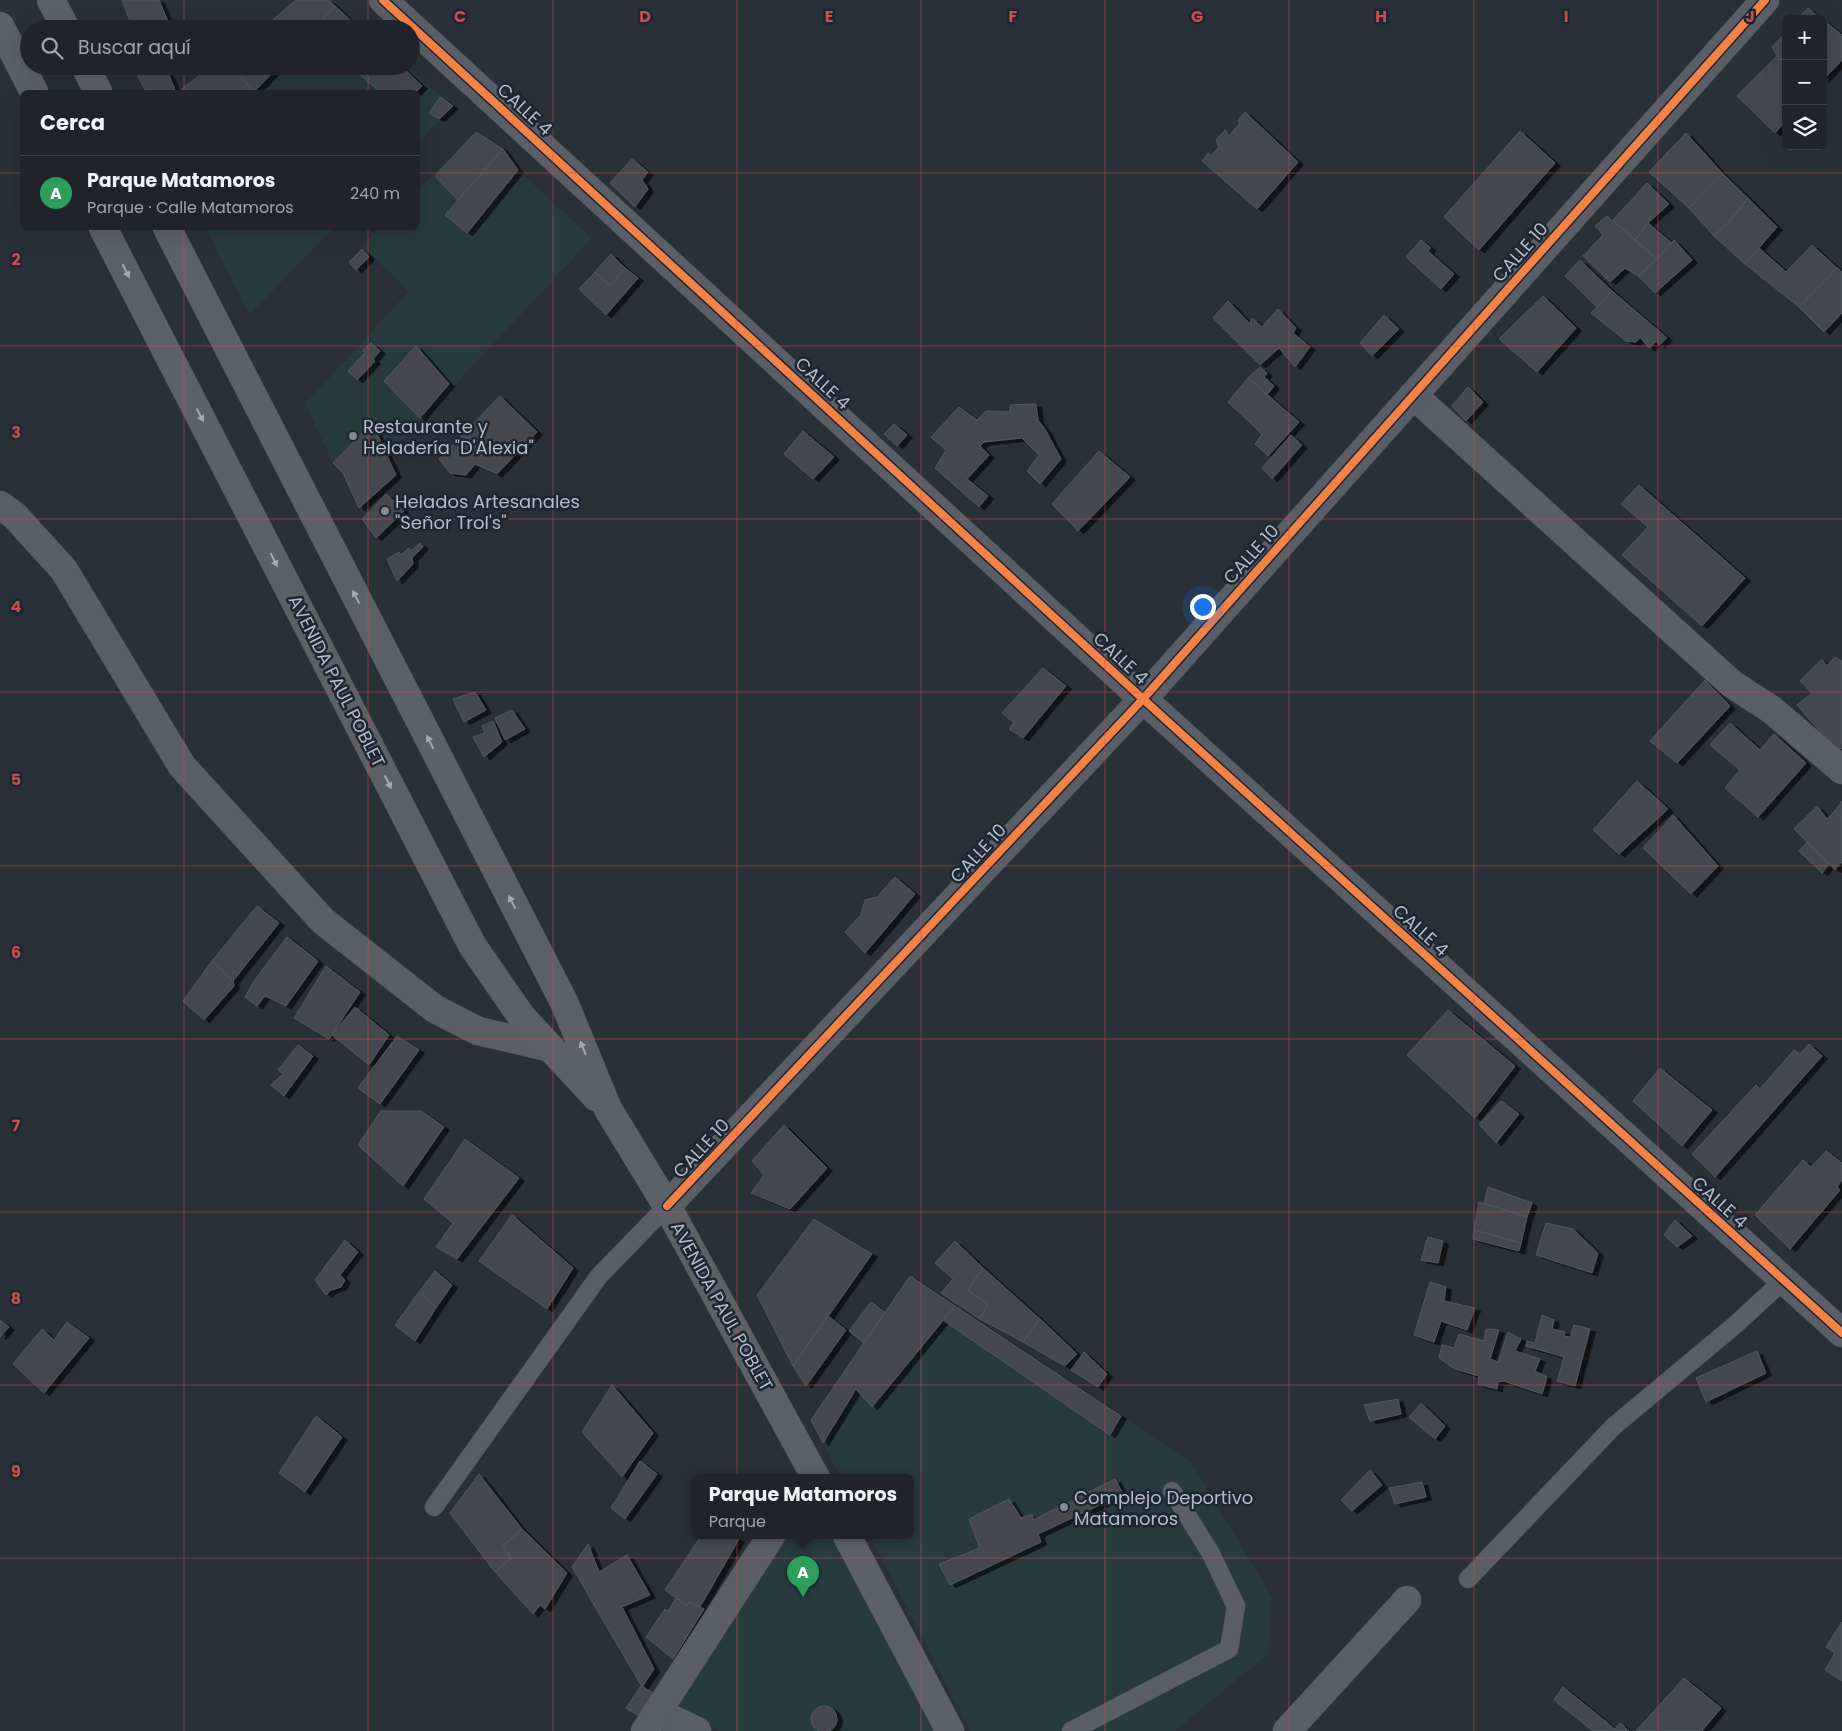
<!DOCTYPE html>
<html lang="es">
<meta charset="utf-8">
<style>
body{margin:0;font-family:Poppins,sans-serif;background:#2d3036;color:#f1f3f6}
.controls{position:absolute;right:15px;top:15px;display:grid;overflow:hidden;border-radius:8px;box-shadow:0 5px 20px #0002}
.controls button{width:45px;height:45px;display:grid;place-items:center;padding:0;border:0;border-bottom:1px solid #3d4147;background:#20242a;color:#f1f3f6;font:25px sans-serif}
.you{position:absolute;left:1202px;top:606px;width:18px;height:18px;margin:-12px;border:4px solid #fff;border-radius:50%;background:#1a73e8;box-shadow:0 0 0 8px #1a73e833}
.badge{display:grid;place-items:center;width:32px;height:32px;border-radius:50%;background:#848b96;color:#fff;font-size:16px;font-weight:700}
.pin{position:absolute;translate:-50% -41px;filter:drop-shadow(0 1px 2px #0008)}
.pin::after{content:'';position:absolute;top:26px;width:18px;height:15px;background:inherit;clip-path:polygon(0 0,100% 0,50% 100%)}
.popup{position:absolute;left:692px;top:1474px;width:222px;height:65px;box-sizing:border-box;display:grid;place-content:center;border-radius:8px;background:#20242a;filter:drop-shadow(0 1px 4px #0005);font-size:16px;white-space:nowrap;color:#a2a4a8}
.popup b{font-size:19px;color:#f1f3f6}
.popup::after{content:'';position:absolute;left:50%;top:100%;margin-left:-10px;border:10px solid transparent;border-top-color:#20242a}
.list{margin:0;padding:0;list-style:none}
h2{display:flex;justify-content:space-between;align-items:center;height:65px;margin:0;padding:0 20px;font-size:21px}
h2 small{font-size:16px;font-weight:400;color:#a2a4a8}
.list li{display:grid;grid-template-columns:32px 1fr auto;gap:15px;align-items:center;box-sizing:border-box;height:75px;padding:0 20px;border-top:1px solid #3d4147}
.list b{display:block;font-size:19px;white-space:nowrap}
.list p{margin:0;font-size:16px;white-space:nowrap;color:#a2a4a8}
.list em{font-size:16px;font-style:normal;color:#a2a4a8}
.icon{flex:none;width:28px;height:28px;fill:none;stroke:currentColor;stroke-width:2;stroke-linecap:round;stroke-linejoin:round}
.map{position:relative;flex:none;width:1842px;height:1731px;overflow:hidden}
.search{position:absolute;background:#20242a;box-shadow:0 5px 20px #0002;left:20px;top:20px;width:400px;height:55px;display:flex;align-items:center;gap:12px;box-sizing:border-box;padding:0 18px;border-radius:28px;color:#a2a4a8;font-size:19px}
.panel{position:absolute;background:#20242a;box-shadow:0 5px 20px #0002;left:20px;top:90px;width:400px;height:140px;border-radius:8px}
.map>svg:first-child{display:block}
.green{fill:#273a3e}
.building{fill:#444950;stroke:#52575f;filter:url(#shadow)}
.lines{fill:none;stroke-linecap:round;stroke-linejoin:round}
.lane-casing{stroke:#484c53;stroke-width:19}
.street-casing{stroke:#484c53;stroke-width:29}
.primary-casing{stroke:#484c55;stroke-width:29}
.lane{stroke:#5a5e66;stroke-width:18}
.street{stroke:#5a5e66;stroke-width:28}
.primary{stroke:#5c6168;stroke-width:28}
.cycleway-casing{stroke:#1d2633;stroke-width:11}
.cycleway{stroke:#f48246;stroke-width:8}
.oneway{fill:#a2aab6}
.grid{fill:none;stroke:#ce4d50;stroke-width:1;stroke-opacity:0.55}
.poi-dot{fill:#848b96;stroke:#1d2633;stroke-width:2}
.labels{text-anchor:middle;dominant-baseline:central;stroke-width:5;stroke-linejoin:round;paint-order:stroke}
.street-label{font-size:18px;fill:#b4bcc9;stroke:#1d2633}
.poi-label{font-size:18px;fill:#b4bcc9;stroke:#1d2633;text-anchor:start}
.grid-label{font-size:16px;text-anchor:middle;font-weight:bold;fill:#ce4d50;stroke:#1d2633;stroke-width:5;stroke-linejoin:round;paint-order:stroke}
</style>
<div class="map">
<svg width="1842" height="1731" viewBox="0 0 1842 1731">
<defs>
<filter id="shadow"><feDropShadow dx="5.5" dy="3" stdDeviation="0" flood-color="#0009"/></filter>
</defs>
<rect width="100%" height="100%" fill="#2a3038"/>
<g class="green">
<path d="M281,66H406L453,106L418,142V92H257Z"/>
<path d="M476,132L592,238L388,457L371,424L333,463L305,404L409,291L362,246L380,228H418V190Z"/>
<path d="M205,228H334L250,314Z"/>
<path d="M910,1276L1192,1463L1272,1597L1268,1654L1175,1731H970L870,1536H910V1478H841L811,1420Z"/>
<path d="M781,1536H835L934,1731H720L667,1703Z"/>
</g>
<g class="building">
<path d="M122,0H159L171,29H133Z"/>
<path d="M296,0H328L335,6L314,29H262Z"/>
<path d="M335,6L360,29H320L317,25Z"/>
<path d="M1808,8L1821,19H1797Z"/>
<path d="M1823,20L1842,35V60L1823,80Z"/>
<path d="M1786,32V63L1777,56L1772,47Z"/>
<path d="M1777,56L1786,63V121L1775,133L1737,96Z"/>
<path d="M133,66H165L176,92H146Z"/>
<path d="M211,66H232L254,92H178Z"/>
<path d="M232,66H279L254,92Z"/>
<path d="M350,66H401L422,86L416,92H380Z"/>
<path d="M440,97L453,106L439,119L429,113Z"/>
<path d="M1245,112L1298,162L1257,209L1202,161L1208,153L1211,156L1219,147L1216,140L1225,130L1229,136L1240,123L1238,120Z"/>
<path d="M1520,131L1555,163L1479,250L1444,217Z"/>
<path d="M476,132L503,149L458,200L435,176Z"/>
<path d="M1686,133L1723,174L1689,208L1649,172Z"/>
<path d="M503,149L518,170L467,233L445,215Z"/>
<path d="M632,159L648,172L642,180L648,189L635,207L610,183Z"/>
<path d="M1723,174L1748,198L1731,220L1714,236L1689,208Z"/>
<path d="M1647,183L1669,204L1648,223L1635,240L1613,220Z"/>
<path d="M1748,198L1777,227L1745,264L1714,236L1731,220Z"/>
<path d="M1607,216L1657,259L1638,276L1625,268L1610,282L1583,256L1603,235L1595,226Z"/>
<path d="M1648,223L1672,243L1657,259L1635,240Z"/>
<path d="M1421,240L1431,248L1428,251L1454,274L1441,289L1406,257Z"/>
<path d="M1674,240L1692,260L1655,293L1638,276L1657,259Z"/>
<path d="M1812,245L1837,268L1799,307L1745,264L1759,248L1786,272Z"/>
<path d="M362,249L369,257L356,270L349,262Z"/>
<path d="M611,254L625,268L610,286L595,272Z"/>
<path d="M1580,260L1612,291L1597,307L1565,276Z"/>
<path d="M625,268L638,278L606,315L579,289L595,272L610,286Z"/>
<path d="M1837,268L1842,272V313L1824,332L1799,307Z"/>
<path d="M1612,291L1667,338L1659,345L1657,341L1649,348L1640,337L1636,342L1626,341L1591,313Z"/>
<path d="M1543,296L1576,328L1537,372L1499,339Z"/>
<path d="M1228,301L1250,324L1252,318L1262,327L1278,309L1296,328L1293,333L1310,347L1295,367L1279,348L1260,365L1213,318Z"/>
<path d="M1384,315L1399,329L1372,356L1360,343Z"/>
<path d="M371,343L380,351L373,359L375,361L357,380L348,371L365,353L363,350Z"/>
<path d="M416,346L449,384L420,418L384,381Z"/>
<path d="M1260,367L1267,373L1264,377L1274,386L1267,395L1248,378Z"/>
<path d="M1248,378L1299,422L1268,456L1255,444L1262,434L1228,402Z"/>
<path d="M1468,387L1483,402L1466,421L1452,406Z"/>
<path d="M500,396L537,432L497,474L475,464L466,475L450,473L439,459Z"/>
<path d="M1036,404L1038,420L1045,429L1061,459L1040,484L1027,471L1039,455L1022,438L984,442L980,446L989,455L967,479L988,496L979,507L935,468L946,450L931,437L959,407L977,420L986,411L1010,412V405Z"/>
<path d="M372,423L396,475L359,508L343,473L333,463Z"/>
<path d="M894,424L907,435L897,446L884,434Z"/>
<path d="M803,431L834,457L813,479L784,454Z"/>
<path d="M1291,435L1302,445L1272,479L1262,468Z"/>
<path d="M1099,451L1130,477L1078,531L1052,504Z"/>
<path d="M1639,485L1745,578L1702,626L1622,555L1648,527L1621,504Z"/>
<path d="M386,494L404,511L376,538L362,519Z"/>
<path d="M420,543L423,547L412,558L413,564L397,581L387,559L399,552L401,555L409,548L411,551Z"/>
<path d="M1835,657L1842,661V748L1838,752L1797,705L1812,693L1800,681L1822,659L1826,666Z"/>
<path d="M1043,668L1066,686L1023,738L1009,729L1014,723L1002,713Z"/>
<path d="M1705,680L1730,706L1677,763L1650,741Z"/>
<path d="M475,692L486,710L464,722L453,699Z"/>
<path d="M512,710L525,729L505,740L495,718Z"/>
<path d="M493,721L502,742L484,757L473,737L485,733L482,726Z"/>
<path d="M1730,723L1760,750L1774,734L1806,763L1758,817L1725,788L1740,770L1710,745Z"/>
<path d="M1637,781L1668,809L1619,854L1593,830Z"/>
<path d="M1842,801V818L1835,811Z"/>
<path d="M1817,806L1827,819L1835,811L1842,818V862L1835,870L1794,829Z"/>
<path d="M1673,815L1718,866L1691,894L1643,848Z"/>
<path d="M1807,842L1829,864L1822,873L1799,851Z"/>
<path d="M895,877L915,894L865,953L845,932L861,915L865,900L877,897Z"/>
<path d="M257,906L279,923L233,981L212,961Z"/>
<path d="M287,937L318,961L286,1006L265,996L257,1006L245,997L254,981Z"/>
<path d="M212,961L233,981L234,986L204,1020L183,1001Z"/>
<path d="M326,966L360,992L329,1039L294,1018Z"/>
<path d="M355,1007L389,1035L369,1065L332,1035Z"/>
<path d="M1448,1010L1515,1066L1475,1118L1407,1055Z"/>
<path d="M397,1036L419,1050L380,1104L358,1088Z"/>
<path d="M1809,1044L1822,1056L1715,1177L1692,1154L1756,1085L1760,1089L1794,1050L1800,1054Z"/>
<path d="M298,1045L313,1056L284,1096L271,1085L283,1074L278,1070Z"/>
<path d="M1660,1068L1712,1110L1682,1146L1633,1101Z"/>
<path d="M1501,1101L1519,1114L1496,1143L1479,1124Z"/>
<path d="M381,1111H421L444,1127L403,1186L358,1145Z"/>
<path d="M784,1125L827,1168L790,1209L751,1193L764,1175L752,1161Z"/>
<path d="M465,1139L519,1178L457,1259L436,1247L453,1223L424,1199Z"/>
<path d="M1826,1151L1842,1163V1180L1837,1187L1840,1190L1790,1249L1755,1215L1803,1160L1811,1167Z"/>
<path d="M1488,1187L1532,1203L1527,1217L1484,1204Z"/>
<path d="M1479,1202L1527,1217L1521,1243L1474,1230Z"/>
<path d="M512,1215L573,1268L547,1309L479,1261Z"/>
<path d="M814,1219L872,1254L793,1366L757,1295Z"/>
<path d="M1675,1220L1692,1236L1677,1247L1664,1235Z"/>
<path d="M1546,1223L1573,1229L1598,1253L1592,1273L1536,1255Z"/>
<path d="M1474,1230L1521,1243L1519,1251L1473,1239Z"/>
<path d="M1428,1237L1443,1241L1438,1263L1421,1260Z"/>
<path d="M345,1240L358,1252L340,1275L345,1280L341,1287L331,1290L326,1295L315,1280Z"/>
<path d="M955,1241L983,1268L968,1290L988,1304L980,1319L941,1293L953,1279L935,1263Z"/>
<path d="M983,1268L1040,1319L1023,1342L980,1319L988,1304L968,1290Z"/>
<path d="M435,1271L452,1285L436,1308L419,1292Z"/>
<path d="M910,1276L955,1306L872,1407L856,1389L823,1443L811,1420Z"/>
<path d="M1430,1282L1446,1287L1444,1301L1475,1308L1467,1330L1441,1321L1434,1342L1414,1335Z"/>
<path d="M419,1292L436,1308L415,1341L395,1325Z"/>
<path d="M871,1302L885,1312L864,1343L849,1331Z"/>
<path d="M955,1306L1121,1416L1110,1435L943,1320Z"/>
<path d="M1542,1315L1554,1320L1552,1329L1565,1332L1564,1336L1570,1337L1574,1325L1590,1329L1575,1386L1557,1381L1564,1357L1526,1346L1527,1341L1535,1343Z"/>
<path d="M828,1316L846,1330L806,1386L793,1366Z"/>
<path d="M1040,1319L1077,1354L1065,1366L1023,1342Z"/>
<path d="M0,1320L9,1327L0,1337Z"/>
<path d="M67,1322L89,1338L44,1393L13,1364L42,1329L54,1340Z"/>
<path d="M1486,1329L1499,1330L1490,1359L1498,1362L1508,1332L1521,1339L1515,1351L1540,1359L1535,1371L1547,1377L1542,1394L1504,1381L1498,1382L1497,1389L1478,1384L1479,1376L1455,1369L1439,1358L1442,1345L1454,1348L1459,1334L1484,1341Z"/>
<path d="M1757,1351L1766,1373L1706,1402L1696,1378Z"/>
<path d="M1084,1352L1107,1374L1098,1387L1071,1370Z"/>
<path d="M612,1385L653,1433L622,1477L582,1432Z"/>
<path d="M1398,1399L1401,1414L1370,1421L1364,1405Z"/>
<path d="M1421,1403L1445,1426L1435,1439L1409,1417Z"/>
<path d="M316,1416L342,1437L305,1492L279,1473Z"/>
<path d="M640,1461L657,1474L625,1519L611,1508Z"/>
<path d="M1370,1470L1382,1485L1352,1511L1341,1500Z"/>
<path d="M479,1474L522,1529L503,1546L511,1558L495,1572L450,1513Z"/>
<path d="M1115,1479L1123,1494L1038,1534L1041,1542L950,1585L939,1564L980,1548L969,1519L1009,1499L1021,1518L1032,1514L1033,1520Z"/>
<path d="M1422,1482L1426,1497L1395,1504L1389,1488Z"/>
<path d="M522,1529L567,1573L545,1609L540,1605L533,1614L495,1572L511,1558L503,1546Z"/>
<path d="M701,1536H734L739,1539L700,1607L689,1602L687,1606L665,1590Z"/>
<path d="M588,1544L599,1572L627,1555L650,1595L622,1607L654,1669L642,1687L572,1567Z"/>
<path d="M676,1598L687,1606L689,1602L704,1609L673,1659L646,1637L665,1609L668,1611Z"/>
<path d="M1842,1622V1681L1825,1670L1835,1653L1826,1647Z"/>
<path d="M1684,1678L1721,1708L1702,1731H1636Z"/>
<path d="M641,1686L655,1694L641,1717L626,1708Z"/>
<path d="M1563,1687L1615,1729L1620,1723L1629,1731H1593L1554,1700Z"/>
<circle cx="824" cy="1719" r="13"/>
</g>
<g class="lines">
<g class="lane-casing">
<g id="lane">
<path d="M434,1507L599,1276L667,1206"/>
<path d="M1468,1579L1614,1426L1735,1325L1784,1280"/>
<path d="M1071,1731L1229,1649L1236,1606L1210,1552L1172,1491"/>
</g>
</g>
<g class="street-casing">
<g id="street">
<path d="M383,0L1143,699L1842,1333"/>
<path d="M1413,395L1732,684L1772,710L1842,770"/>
<path d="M0,505L15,516L64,570L182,766L323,921L435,1009L478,1031L551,1048"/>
<path d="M667,1206L1143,699L1765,0"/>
<path d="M657,1712L697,1731"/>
<path d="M645,1731L771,1536"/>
<path d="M1287,1731L1407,1600"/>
</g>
</g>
<g class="primary-casing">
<g id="primary">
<path d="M51,0L66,29"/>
<path d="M0,26L34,92"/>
<path d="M85,66L98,92"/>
<path d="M103,228L472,945L521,1016L596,1097"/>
<path d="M167,228L564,1002L608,1109L667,1206L816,1478"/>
<path d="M847,1536L950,1731"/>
</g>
</g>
<use href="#lane" class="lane"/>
<use href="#street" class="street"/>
<use href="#primary" class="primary"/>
<g class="cycleway-casing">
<g id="cycleway">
<path d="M383,0L1143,699L1842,1333"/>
<path d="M667,1206L1143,699L1765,0"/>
</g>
</g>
<use href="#cycleway" class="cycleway"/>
</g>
<defs><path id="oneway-solid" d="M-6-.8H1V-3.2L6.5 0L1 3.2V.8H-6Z" transform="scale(1.25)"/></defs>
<g class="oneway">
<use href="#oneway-solid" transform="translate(126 271) rotate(63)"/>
<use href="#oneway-solid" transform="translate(200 415) rotate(63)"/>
<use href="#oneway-solid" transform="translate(274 560) rotate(63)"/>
<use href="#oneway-solid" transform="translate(356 597) rotate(-117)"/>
<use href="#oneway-solid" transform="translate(430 742) rotate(-117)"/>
<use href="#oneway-solid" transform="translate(388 782) rotate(63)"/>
<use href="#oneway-solid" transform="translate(512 902) rotate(-117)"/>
<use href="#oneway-solid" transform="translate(583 1048) rotate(-112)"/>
</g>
<path class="grid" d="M184,0V29M368,0V29M553,0V1731M737,0V1731M921,0V1731M1105,0V1731M1289,0V1731M1474,0V1731M1658,0V1731M184,66V92M368,66V92M0,173H22M418,173H1842M184,228V1731M368,228V1731M0,346H1842M0,519H1842M0,692H1842M0,866H1842M0,1039H1842M0,1212H1842M0,1385H1842M0,1558H1842"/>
<g class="poi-dot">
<circle cx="353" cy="436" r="5"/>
<circle cx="385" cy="511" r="5"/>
<circle cx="1064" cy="1507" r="5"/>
</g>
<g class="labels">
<g class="street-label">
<text transform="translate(525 109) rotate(43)">CALLE 4</text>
<text transform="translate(1520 252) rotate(-48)">CALLE 10</text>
<text transform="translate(823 383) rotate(43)">CALLE 4</text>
<text transform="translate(1251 554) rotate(-48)">CALLE 10</text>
<text transform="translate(1121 658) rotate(43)">CALLE 4</text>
<text transform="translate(337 681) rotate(63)">AVENIDA PAUL POBLET</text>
<text transform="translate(978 853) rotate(-47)">CALLE 10</text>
<text transform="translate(1421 930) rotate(42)">CALLE 4</text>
<text transform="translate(701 1148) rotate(-47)">CALLE 10</text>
<text transform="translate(1720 1202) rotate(42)">CALLE 4</text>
<text transform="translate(722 1306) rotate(61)">AVENIDA PAUL POBLET</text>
</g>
<g class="poi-label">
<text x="363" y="426">Restaurante y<tspan x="363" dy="21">Heladería "D'Alexia"</tspan></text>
<text x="395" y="501">Helados Artesanales<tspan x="395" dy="21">"Señor Trol's"</tspan></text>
<text x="1074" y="1497">Complejo Deportivo<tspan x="1074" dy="21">Matamoros</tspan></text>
</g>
</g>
<g class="grid-label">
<text x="460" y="22">C</text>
<text x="645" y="22">D</text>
<text x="829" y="22">E</text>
<text x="1013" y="22">F</text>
<text x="1197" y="22">G</text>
<text x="1381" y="22">H</text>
<text x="1566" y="22">I</text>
<text x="1750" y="22">J</text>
<text x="16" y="265">2</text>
<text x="16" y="438">3</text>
<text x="16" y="612">4</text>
<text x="16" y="785">5</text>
<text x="16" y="958">6</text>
<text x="16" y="1131">7</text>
<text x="16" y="1304">8</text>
<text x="16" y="1477">9</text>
</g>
</svg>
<div class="controls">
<button>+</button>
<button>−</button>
<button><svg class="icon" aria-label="layers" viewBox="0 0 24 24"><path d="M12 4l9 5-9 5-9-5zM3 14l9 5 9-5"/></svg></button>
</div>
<div class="you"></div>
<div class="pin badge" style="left:803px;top:1597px;background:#2e9e5b">A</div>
<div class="popup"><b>Parque Matamoros</b>Parque</div>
<div class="search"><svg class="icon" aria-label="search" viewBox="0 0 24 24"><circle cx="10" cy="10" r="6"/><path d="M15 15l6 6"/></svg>Buscar aquí</div>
<section class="panel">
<h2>Cerca<small></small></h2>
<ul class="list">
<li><span class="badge" style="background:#2e9e5b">A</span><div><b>Parque Matamoros</b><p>Parque · Calle Matamoros</p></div><em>240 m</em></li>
</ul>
</section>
</div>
